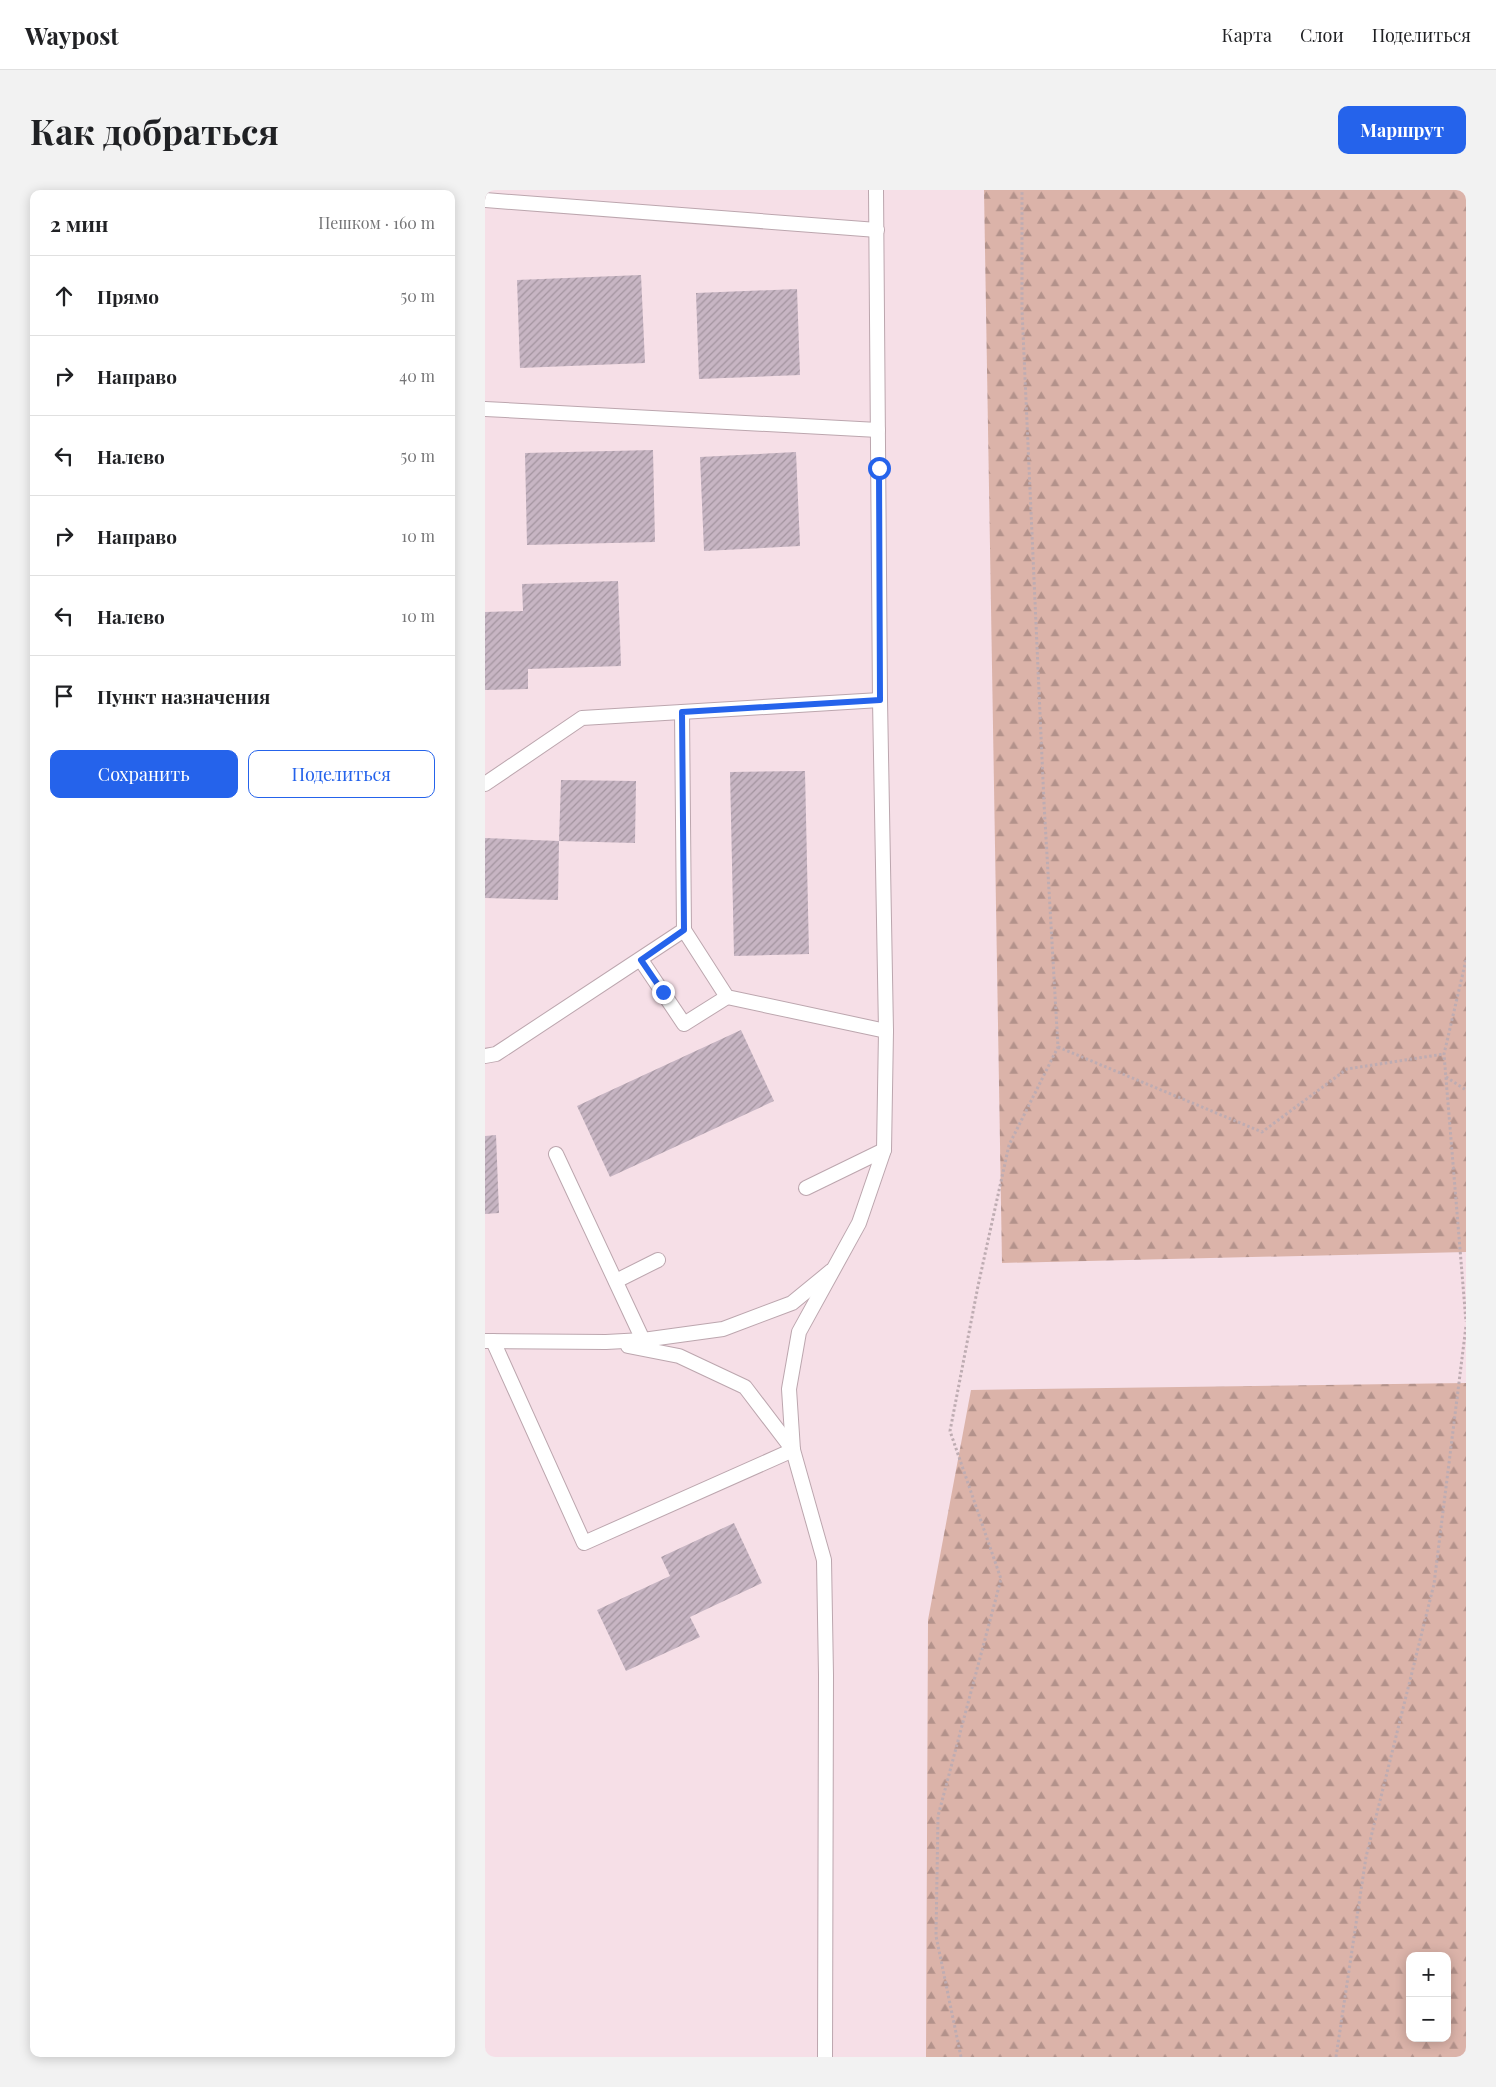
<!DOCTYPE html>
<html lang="ru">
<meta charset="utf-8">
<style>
body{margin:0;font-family:"Playfair Display",serif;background:#f2f2f2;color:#202124}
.controls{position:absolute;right:15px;bottom:15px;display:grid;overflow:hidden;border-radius:10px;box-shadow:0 2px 12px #0003}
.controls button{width:45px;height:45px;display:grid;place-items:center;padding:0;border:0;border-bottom:1px solid #e0e0e0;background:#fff;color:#202124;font:25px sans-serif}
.stop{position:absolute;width:15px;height:15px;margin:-11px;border:4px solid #2563eb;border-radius:50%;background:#fff}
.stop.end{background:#2563eb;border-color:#fff;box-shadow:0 1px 5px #0008}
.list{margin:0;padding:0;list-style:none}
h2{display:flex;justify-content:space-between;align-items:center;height:65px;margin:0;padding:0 20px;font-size:21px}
h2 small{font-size:16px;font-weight:400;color:#757577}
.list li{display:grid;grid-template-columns:32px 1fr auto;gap:15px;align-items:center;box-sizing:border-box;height:80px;padding:0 20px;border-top:1px solid #e0e0e0}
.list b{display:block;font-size:19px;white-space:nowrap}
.list em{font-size:16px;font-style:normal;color:#757577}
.actions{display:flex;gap:10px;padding:15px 20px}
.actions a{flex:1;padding:11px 0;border:1px solid #2563eb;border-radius:10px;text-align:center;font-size:18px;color:#2563eb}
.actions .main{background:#2563eb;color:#fff}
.icon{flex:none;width:28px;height:28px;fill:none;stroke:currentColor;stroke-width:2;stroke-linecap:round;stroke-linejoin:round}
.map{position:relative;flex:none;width:981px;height:1867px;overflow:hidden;border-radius:10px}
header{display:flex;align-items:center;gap:30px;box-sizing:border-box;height:70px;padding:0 25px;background:#fff;border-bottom:1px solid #e0e0e0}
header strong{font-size:24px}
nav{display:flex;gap:28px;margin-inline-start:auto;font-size:18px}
.intro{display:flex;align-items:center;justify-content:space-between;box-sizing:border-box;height:120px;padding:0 30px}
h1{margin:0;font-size:35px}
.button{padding:12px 22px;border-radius:10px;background:#2563eb;color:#fff;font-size:18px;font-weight:700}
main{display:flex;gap:30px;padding:0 30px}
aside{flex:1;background:#fff;border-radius:10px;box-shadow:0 2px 12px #0003}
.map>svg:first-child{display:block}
.forest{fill:url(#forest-firs);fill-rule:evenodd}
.building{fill:url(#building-hatch)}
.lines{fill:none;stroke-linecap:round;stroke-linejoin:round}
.service-casing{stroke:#bca6ae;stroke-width:16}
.path{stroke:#beacb2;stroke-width:3;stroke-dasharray:2.5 2.5;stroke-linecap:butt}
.service{stroke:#fff;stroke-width:14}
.route{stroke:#2563eb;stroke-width:6}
</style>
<header>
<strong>Waypost</strong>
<nav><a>Карта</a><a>Слои</a><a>Поделиться</a></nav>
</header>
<div class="intro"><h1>Как добраться</h1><a class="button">Маршрут</a></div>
<main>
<aside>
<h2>2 мин<small>Пешком · 160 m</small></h2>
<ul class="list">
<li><svg class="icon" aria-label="ahead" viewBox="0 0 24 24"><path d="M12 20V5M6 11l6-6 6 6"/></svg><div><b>Прямо</b></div><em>50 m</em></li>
<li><svg class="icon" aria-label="right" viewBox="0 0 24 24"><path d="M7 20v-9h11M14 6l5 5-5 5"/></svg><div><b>Направо</b></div><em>40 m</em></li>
<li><svg class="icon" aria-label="left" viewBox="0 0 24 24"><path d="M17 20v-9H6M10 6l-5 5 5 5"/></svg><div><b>Налево</b></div><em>50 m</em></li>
<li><svg class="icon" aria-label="right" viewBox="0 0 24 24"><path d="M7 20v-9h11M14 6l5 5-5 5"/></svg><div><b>Направо</b></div><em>10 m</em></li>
<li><svg class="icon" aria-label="left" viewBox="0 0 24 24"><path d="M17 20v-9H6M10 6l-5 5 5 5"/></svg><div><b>Налево</b></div><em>10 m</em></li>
<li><svg class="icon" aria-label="arrive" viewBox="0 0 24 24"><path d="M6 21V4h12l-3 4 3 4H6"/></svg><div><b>Пункт назначения</b></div></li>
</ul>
<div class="actions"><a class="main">Сохранить</a><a>Поделиться</a></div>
</aside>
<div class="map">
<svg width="981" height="1867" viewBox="0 0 981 1867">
<defs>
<pattern id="forest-firs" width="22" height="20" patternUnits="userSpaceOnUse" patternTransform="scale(1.25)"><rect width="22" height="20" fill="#dbb3a9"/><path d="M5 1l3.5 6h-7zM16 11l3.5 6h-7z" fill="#b3928b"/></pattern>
<pattern id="building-hatch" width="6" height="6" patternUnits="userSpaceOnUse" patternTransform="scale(1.25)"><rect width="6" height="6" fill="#c7b5c3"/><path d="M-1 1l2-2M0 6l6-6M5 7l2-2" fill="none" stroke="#a3949f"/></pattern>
</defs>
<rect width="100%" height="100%" fill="#f6dfe7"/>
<g class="forest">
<path d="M499,0H981V1062L517,1073Z"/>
<path d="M981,1193V1867H441L443,1430L486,1200ZM925,1766H962V1848H925Z"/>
</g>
<g class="building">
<path d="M156,85L160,173L35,178L32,90Z"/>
<path d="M312,99L315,185L214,189L211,103Z"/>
<path d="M168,260L170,352L42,355L40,263Z"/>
<path d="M311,262L315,356L219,361L215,267Z"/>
<path d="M133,391L136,476L43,479V499L0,500V422L38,421L37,394Z"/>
<path d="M320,581L324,764L249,766L245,582Z"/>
<path d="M76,590L151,591L150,653L74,651Z"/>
<path d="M0,648L74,651L73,710L0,708Z"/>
<path d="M256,840L289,911L125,987L92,916Z"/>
<path d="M11,945L14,1023L0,1024V946Z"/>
<path d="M249,1333L277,1393L205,1427L215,1447L141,1481L112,1420L185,1386L176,1367Z"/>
</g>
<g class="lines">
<g class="service-casing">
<g id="service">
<path d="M0,10L392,40"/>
<path d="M0,219L393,240"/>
<path d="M0,594L97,528L395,510"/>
<path d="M199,740L242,807L401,841"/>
<path d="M156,770L199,834L242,807"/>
<path d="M0,866L11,864L199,740L197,522"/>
<path d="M71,964L158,1150"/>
<path d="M321,998L399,960"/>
<path d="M131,1091L173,1070"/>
<path d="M0,1151L121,1152L158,1150L238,1139L307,1113L346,1081"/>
<path d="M8,1151L99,1353L308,1260"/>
<path d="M143,1156L194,1166L260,1197L308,1260"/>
<path d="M340,1867L341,1485L339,1370L308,1260L304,1199L314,1142L374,1033L399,960L401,841L395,510L391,0"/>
</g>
</g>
<g class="path">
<path d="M981,770L959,864L981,1132"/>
<path d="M573,857L777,942L862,879L959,864"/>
<path d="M961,887L981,900"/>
<path d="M476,1867L451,1746L453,1626L516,1389L465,1241L493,1096L524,955L573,857L559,613L537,120V0"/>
<path d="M851,1867L881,1667L949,1394L981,1136"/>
</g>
<use href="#service" class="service"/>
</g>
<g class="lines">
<path class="route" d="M178,802L156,770L199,740L197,522L395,510L394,278"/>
</g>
</svg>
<div class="controls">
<button>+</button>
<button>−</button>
</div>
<div class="stop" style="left:394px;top:278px"></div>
<div class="stop end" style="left:178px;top:802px"></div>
</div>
</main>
